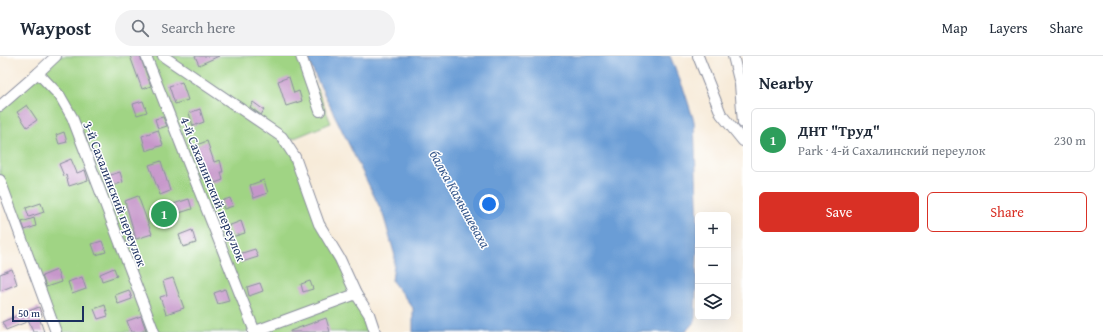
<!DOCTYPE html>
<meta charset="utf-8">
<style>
body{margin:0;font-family:"Gentium Book Plus",serif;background:#f2f2f3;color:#1f2937}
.controls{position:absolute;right:12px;bottom:12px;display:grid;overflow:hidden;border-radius:6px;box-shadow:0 4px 16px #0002}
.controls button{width:36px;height:36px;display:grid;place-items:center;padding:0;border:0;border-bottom:1px solid #e0e1e3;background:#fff;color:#1f2937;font:20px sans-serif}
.scale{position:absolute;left:12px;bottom:10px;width:72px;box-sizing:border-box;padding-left:4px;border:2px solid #1b2f5e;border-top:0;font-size:11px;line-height:14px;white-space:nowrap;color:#1b2f5e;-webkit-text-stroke:3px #fff;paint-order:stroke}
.you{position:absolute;left:489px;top:148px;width:14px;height:14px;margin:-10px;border:3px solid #fff;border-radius:50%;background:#1a73e8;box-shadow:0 0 0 6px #1a73e833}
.badge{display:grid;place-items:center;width:26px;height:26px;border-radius:50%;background:#d93025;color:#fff;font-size:13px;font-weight:700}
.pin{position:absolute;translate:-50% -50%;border:2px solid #fff;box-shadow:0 1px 4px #0006}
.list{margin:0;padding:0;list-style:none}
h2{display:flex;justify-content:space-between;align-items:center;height:52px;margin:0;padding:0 16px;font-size:17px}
h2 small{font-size:13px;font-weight:400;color:#747a83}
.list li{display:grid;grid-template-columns:26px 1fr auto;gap:12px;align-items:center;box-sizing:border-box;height:64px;margin:0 8px 8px;padding:0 8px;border:1px solid #e0e1e3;border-radius:6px}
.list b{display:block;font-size:15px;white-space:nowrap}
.list p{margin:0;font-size:13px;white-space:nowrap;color:#747a83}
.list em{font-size:13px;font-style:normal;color:#747a83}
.actions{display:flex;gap:8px;padding:12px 16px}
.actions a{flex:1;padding:9px 0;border:1px solid #d93025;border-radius:6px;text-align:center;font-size:14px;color:#d93025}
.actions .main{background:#d93025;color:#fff}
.icon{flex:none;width:22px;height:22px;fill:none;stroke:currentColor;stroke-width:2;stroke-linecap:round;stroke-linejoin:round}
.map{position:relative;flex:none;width:743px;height:276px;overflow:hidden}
header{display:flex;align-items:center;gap:24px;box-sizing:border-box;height:56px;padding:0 20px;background:#fff;border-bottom:1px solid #e0e1e3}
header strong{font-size:19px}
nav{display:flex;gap:22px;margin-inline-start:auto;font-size:14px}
.search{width:280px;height:36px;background:#f2f2f3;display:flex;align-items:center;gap:10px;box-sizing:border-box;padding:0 14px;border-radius:22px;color:#747a83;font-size:15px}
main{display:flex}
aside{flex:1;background:#fff}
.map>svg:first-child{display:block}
.green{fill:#a0d484;stroke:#5e8271}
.water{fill:#6b9dd6;stroke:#43669a}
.building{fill:#c697ca}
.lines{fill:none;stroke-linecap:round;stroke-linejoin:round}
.minor-casing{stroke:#898d9c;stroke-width:12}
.minor{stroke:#fff;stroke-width:10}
.labels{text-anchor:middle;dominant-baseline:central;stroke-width:3;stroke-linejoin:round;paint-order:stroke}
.street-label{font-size:13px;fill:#1b2f5e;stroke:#fff}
.water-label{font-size:14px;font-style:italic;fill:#3b5b8e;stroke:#fff}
</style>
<header>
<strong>Waypost</strong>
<div class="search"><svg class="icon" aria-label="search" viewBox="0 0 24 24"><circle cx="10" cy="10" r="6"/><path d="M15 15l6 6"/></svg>Search here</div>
<nav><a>Map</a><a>Layers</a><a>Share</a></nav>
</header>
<main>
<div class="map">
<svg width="743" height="276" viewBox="0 0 743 276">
<rect width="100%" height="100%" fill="#fff"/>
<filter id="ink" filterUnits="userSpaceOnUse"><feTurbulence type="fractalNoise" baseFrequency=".025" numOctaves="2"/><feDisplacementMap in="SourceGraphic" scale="8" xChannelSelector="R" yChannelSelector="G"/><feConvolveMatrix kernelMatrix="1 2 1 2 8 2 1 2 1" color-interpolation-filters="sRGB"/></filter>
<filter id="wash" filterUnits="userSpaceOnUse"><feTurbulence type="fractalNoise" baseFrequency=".012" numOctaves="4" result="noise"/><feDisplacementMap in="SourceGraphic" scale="16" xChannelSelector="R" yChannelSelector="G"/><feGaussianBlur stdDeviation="0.9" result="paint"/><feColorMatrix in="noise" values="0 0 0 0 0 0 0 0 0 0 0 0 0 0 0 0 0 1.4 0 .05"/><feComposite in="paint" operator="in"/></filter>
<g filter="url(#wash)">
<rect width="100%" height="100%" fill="#f7ebd9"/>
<path class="green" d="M59,0H303L331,67L287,85L359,247L368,276H55L0,122V52Z"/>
<path class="water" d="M307,0H670L684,34L694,65L698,171L695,265L685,276H413V252L392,225L395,200L383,158L310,9Z"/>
<g id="blocks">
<g class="building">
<path d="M130,0H140L151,30L142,33Z"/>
<path d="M195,0H219L199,9Z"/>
<path d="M289,21L294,37L299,35L302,45L286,50L278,25Z"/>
<path d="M182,26L188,44L175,48L169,30Z"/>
<path d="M143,45L147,56L137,59L133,48Z"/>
<path d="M253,46L264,54L261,59L250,51Z"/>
<path d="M27,49L37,64L27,71L17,56Z"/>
<path d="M200,53L204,66L193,70L189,57Z"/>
<path d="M163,61L167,70L158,73L155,63Z"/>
<path d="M158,74L163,89L146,95L142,80Z"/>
<path d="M64,76L67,86L59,88L56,79Z"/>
<path d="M207,85L214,106L220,104L223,116H221L223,124L212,128L209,120L202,123L198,111L200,110L194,90Z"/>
<path d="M71,103L77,117L85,114L88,124L69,130L66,119L64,120L59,108Z"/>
<path d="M161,105L170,135L160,139L149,109Z"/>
<path d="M120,116L123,126L110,131L107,120Z"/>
<path d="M264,124L268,137L254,142L250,129Z"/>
<path d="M138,140L152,178L136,183L125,145Z"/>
<path d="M230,142L233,150L224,153L221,145Z"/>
<path d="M189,143L192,153L176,158L173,148Z"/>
<path d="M41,147L44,156L29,161L26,152Z"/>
<path d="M34,162L36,170L25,174L22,166Z"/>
<path d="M241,165L245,177L232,181L228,170Z"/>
<path d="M192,174L196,187L183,191L179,179Z"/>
<path d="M102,185L106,196L96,199L92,188Z"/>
<path d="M255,193L258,201L242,206L239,198Z"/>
<path d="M114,212L117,220L102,225L100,218Z"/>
<path d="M12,213L17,228L0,235V218Z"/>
<path d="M57,214L61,226L46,231L42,220Z"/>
<path d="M82,221L86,233L72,238L68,226Z"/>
<path d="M173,222L184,252L166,258L160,241L167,239L163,225Z"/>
<path d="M310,225L313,233L303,236L301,228Z"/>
<path d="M260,227L263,235L249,240L247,231Z"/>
<path d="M225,233L229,245L218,248L214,237Z"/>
<path d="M129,234L132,243L118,248L115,239Z"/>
<path d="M105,249L108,260L98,263L94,253Z"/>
<path d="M39,251L42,260L39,261L44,276H33L29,265L6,274L2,266Z"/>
<path d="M141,260L146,274L141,276H131L127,265Z"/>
<path d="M326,262L330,276H290V275Z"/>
</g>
</g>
</g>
<g filter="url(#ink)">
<use href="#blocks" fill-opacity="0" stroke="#898d9c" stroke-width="1"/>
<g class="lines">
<g class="minor-casing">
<g id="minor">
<path d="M146,0L255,276"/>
<path d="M163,0L282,81L295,101L319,168L340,203L356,238L369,258L375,276"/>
<path d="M301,0L320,55"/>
<path d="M698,0L721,58L743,85"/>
<path d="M733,0L740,28L743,67"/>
<path d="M38,17L60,40L72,61L154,276"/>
<path d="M0,50L38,17L56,0"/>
<path d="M0,124L56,276"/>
<path d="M253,276L356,238"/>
</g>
</g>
<use href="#minor" class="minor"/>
</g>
</g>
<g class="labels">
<g class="street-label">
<text transform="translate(213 133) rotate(68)">4-й Сахалинский переулок</text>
<text transform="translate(115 138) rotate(69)">3-й Сахалинский переулок</text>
</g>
<g class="water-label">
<text transform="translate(460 143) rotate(61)">балка Камышеваха</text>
</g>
</g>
</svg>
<div class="controls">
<button>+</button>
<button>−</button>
<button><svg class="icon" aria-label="layers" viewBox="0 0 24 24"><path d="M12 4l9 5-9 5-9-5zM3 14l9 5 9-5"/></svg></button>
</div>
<div class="scale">50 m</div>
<div class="you"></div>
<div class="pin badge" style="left:164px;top:158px;background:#2e9e5b">1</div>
</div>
<aside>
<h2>Nearby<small></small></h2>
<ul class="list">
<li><span class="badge" style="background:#2e9e5b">1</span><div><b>ДНТ &quot;Труд&quot;</b><p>Park · 4-й Сахалинский переулок</p></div><em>230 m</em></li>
</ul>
<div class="actions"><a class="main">Save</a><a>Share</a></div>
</aside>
</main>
